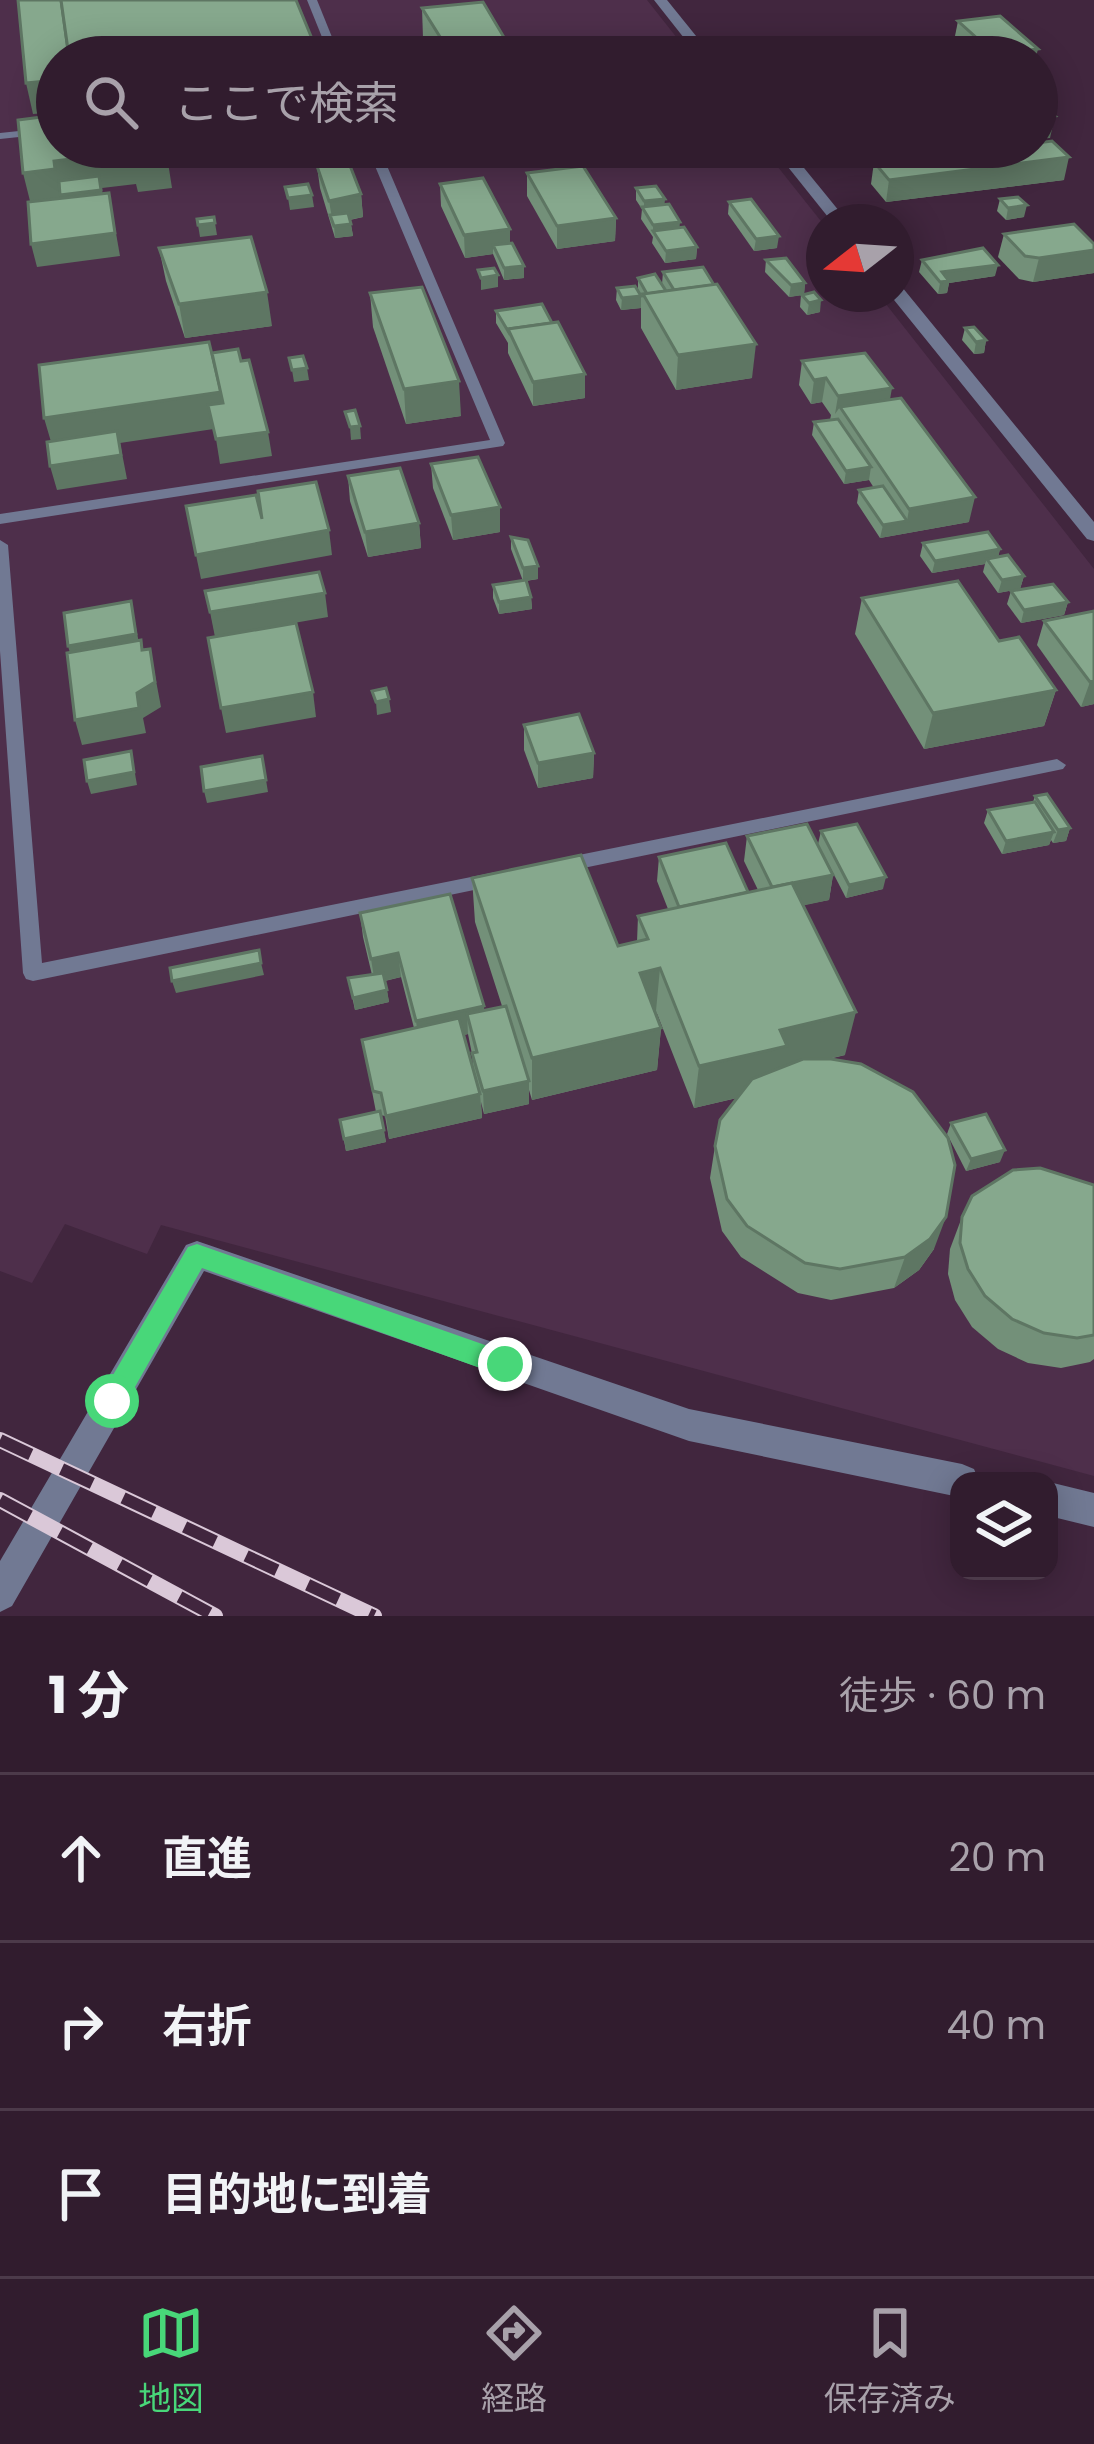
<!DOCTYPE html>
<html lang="ja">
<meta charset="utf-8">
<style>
body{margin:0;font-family:Poppins,"Noto Sans JP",sans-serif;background:#3d293a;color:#f1f3f6}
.controls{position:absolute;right:36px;bottom:36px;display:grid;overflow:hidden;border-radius:24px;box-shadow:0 6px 30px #0003}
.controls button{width:108px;height:108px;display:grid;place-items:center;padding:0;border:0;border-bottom:3px solid #4c3a4a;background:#311c2e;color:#f1f3f6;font:60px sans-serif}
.compass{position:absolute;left:806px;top:204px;width:108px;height:108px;border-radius:50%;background:#311c2e;box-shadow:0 6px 30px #0003;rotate:253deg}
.stop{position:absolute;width:36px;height:36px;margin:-27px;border:9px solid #48d779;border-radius:50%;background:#fff}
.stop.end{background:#48d779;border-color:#fff;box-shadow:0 3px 12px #0008}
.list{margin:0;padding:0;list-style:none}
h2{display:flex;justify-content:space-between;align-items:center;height:156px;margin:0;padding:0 48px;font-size:51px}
h2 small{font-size:39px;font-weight:400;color:#a8a1aa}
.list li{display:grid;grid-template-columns:78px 1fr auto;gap:36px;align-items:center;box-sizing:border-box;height:168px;padding:0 48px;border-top:3px solid #4c3a4a}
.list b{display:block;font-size:45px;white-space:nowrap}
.list em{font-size:39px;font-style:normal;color:#a8a1aa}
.icon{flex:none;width:66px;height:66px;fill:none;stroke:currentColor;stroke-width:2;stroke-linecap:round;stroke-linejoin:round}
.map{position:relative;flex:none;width:1094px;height:1616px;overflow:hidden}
.search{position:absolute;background:#311c2e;box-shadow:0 6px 30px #0003;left:36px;right:36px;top:36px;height:132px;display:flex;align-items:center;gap:30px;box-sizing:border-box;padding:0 42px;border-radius:66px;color:#a8a1aa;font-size:45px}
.sheet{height:660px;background:#311c2e}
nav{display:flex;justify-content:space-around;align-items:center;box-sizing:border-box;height:168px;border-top:3px solid #4c3a4a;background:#311c2e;font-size:33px;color:#a8a1aa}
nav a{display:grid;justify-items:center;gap:6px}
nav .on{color:#48d779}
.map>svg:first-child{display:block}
.built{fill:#4e2f4b}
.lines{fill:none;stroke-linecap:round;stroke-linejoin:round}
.lane{fill:#717993;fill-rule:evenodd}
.street{fill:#717993;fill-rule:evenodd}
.rail-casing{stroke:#dac8d8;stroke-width:16}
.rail{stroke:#41263e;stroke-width:12;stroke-dasharray:34;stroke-linecap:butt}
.wall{fill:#739079;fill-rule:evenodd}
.shaded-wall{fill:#5e7663}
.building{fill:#86a88d;stroke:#5e7663;stroke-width:3}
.route{fill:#48d779}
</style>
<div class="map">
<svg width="1094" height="1616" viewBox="0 0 1094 1616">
<rect width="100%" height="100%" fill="#41263e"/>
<path class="built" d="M0,0H647L692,57H57V147H762L824,225V294H878L1094,569V1476L161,1225L147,1254L65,1224L32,1283L0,1271Z"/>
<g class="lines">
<g class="lane">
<path d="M307,0H317L340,57H330Z"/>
<path d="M57,127V133L0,139V133Z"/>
<path d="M367,147H379L505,443L503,446L0,524V514L490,440Z"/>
<path d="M0,540L8,545L42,963L496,872L503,874L505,879L503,884L33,981L26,979L23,973L0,651Z"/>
<path d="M1057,759L1066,765L1063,769L564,872L557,870L555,865L557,860L564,858Z"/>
</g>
<g class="street">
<path d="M654,0H667L713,57H699Z"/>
<path d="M772,147H787L848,222H832Z"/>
<path d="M896,286L902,287L1094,522V541L1087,539L890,295L896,294Z"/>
<path d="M197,1241L689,1409L962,1464L974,1469L979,1481H959V1497L689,1441L204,1271L12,1606L0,1612V1561L186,1245Z"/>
<path d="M1049,1482L1094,1493V1527L1049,1516Z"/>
</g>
<g class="rail-casing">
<g id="rail">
<path d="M0,1440L374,1616"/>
<path d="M0,1500L215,1616"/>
</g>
</g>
<use href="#rail" class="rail"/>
</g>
<g class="wall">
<path d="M422,8L505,39L506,57H435L423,38Z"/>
<path d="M958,21L1036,57H971L954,41Z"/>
<path d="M845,40L887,57H849L844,51Z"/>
<path d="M874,162L1064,180L886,202L871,184Z"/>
<path d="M317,166L361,194L363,217L350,220L353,236L335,238L320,188Z"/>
<path d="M527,173L616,218L615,241L557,249L527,196Z"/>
<path d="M440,184L510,243L524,266V278L504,280L493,254L465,258L441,206Z"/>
<path d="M636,188L664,205L679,228L697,247L696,259L665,263L652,243L653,237L641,219L642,209L636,200Z"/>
<path d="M1000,199L1024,217L1006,220L997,211Z"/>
<path d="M729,202L777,248L754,251L728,214Z"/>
<path d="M1004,234L1094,273L1033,282L1019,279L998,257Z"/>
<path d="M159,248L272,326L185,338L166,281Z"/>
<path d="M766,260L805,283L804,294L820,312L807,315L800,307L801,295L789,297L765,272Z"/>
<path d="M922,260L995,276L949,283L947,293L938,294L919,272Z"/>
<path d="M663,272L752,378L676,390L641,328V296V308L621,310L616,300L617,288L638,290V278L662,284Z"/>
<path d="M370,293L461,416L406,424L373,327Z"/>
<path d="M496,311L552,323L585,374V398L533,406L508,353V343L496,323Z"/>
<path d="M965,328L986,340L984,353L974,354L962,340Z"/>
<path d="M802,361L890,399L969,522L880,538L857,503L859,490L874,488L869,480L844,484L812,435L814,422L830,420L831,415L822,402L811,404L799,385Z"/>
<path d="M431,464L500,507V532L453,540L433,488Z"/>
<path d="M348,476L419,523L421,548L368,557L350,501Z"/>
<path d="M511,537L538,579L526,581L531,597L532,609L499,614L493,598V585L523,581L511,549Z"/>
<path d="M923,543L1000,549L998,557L1024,576L1020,589L998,593L983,572L985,564L932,573L920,556Z"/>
<path d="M1011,591L1068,602L1064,615L1021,623L1007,604Z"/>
<path d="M862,598L999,641L1056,690L1044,726L924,749L855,634Z"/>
<path d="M1094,611V704L1081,707L1037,645L1044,621Z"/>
<path d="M524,725L594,753L593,778L538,788L524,750Z"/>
<path d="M1035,796L1070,828L1066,841L1053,843L1051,840L1049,845L1002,854L984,823L988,810L1033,802Z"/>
<path d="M821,831L883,889L846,898L818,844Z"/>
<path d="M747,836L833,875L829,900L803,905L845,1055L829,1059L934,1249L919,1270L894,1288L831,1300L798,1293L741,1257L722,1231L710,1178L715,1146L737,1098L694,1108L656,1011L661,1028L657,1070L532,1100L529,1090V1104L484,1114L481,1102L482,1118L389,1139L385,1116L380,1115L386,1142L346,1151L340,1120L376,1112L362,1040L414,1028L401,977L385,981L389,1002L355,1010L348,978L372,975L363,937L360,913L484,1006V1010L502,1006L475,922L472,878L618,946L637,942L638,916L668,909L657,881L659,857L748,892L758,890L744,861ZM468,1034L472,1054L473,1069L464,1035Z"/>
<path d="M951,1123L1000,1162L966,1171L947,1134Z"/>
<path d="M1094,1185V1359L1090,1362L1061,1368L1028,1363L998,1349L972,1327L955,1300L948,1274L950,1249L962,1217Z"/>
</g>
<g class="shaded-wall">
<path d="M505,39L506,57H447V48Z"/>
<path d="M990,39L986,57H976L979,40Z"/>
<path d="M315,46L316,57H213Z"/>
<path d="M1038,49L1036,57H1005L1006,53Z"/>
<path d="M57,80V112L33,114L26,83Z"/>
<path d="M1055,116L1050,138L1037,139V118Z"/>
<path d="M445,147H455L456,152L445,153Z"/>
<path d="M459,147H515V153L459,159Z"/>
<path d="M948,147H976L948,151Z"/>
<path d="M130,152L167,156L172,188L138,192L136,184L102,188L103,201L31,205L23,173L54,161Z"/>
<path d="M1069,157L1064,180L886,202L889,180Z"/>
<path d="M109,193L120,256L37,267L31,244Z"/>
<path d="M361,194L363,217L333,223L329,201Z"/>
<path d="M312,195L314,207L290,210L288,198Z"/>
<path d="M665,199L664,210L644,213V201Z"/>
<path d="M1027,205L1024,217L1006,220L1008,208Z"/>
<path d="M616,218L615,241L557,249V226Z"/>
<path d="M680,222L679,233L653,231V237V225Z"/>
<path d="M215,223L217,235L200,237L198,225Z"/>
<path d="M351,224L353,236L335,238L334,226Z"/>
<path d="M510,229V252L493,245V254L465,258L464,235Z"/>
<path d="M779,236L777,248L754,251L756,239Z"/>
<path d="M697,247L696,259L665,263L666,251Z"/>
<path d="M1094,250V273L1033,282L1039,258Z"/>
<path d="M998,265L995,276L949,283L947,293L938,294L942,272Z"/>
<path d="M524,266V278L504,280V268Z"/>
<path d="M498,275V287L481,290V278Z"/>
<path d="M805,283L804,295L789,297L791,285Z"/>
<path d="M267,292L272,326L185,338L179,304Z"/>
<path d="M641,296V308L621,310L622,298Z"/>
<path d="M821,300L820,312L807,315L809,303Z"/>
<path d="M986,340L984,353L974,354L976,342Z"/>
<path d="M756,344L752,378L676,390L678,355Z"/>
<path d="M307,368L309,380L294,382L292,370Z"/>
<path d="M585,374V398L533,406V382Z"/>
<path d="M826,378L822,402L811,404L814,380Z"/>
<path d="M459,381L461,416L406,424L404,389Z"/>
<path d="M892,388L888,411L840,407L835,414L838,396Z"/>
<path d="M221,392L227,427L120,443L127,479L57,490L50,466L54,452L44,418Z"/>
<path d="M360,426L361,439L351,440L350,427Z"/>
<path d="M268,432L272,456L220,464L216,439Z"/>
<path d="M871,467L869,480L844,484L846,471Z"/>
<path d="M975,497L969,522L880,538L883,525L907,521L909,509Z"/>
<path d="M500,507V532L453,540L451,515Z"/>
<path d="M419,523L421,548L368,557L365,532Z"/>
<path d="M329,530L332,555L201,579L196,555Z"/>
<path d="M1000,549L997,562L987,559L985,564L932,573L935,561Z"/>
<path d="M538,566V579L523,581V568Z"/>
<path d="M1024,576L1020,589L998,593L1002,580Z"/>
<path d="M325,593L328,617L215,637L210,612Z"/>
<path d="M531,597L532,609L499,614V602Z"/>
<path d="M131,601L142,659L75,671L68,646Z"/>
<path d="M1068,602L1064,615L1021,623L1024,610Z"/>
<path d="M150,649L161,707L143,718L146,733L82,745L75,720L137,693Z"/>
<path d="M1094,681V704L1081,707L1090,682Z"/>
<path d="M1056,690L1044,726L924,749L933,713Z"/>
<path d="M313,692L316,717L226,733L221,708Z"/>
<path d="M389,699L391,712L377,715L376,702Z"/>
<path d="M131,751L137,785L91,794L87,781Z"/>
<path d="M594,753L593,778L538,788V763Z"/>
<path d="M266,780L268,792L207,803L204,791Z"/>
<path d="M1070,828L1066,841L1053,843L1058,830Z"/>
<path d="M1054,832L1049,845L1002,854L1006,841Z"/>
<path d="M833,875L829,900L769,913L773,888Z"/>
<path d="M886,877L883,889L846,898L849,885Z"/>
<path d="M398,953L401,977L375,983L371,959Z"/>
<path d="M261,963L264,975L176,993L172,981Z"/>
<path d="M660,968L656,1011L637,1016L640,973Z"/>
<path d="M387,990L389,1002L355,1010L353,998Z"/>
<path d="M484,1006L485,1030L467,1014L468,1034L419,1045L416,1021Z"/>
<path d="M856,1012L845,1055L783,1069L779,1088L694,1108L699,1066L780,1030Z"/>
<path d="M661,1028L657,1070L532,1100V1058Z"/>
<path d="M529,1081V1104L484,1114L483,1091Z"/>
<path d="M480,1094L482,1118L389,1139L386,1116Z"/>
<path d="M384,1130L386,1142L346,1151L344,1139Z"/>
<path d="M1005,1150L1000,1162L966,1171L971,1159Z"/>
<path d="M946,1217L934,1249L919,1270L894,1288L905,1257Z"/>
</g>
<g class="building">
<path d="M18,0H61L69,57H57V80L26,83Z"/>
<path d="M61,0H296L315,46L213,57H69Z"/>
<path d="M483,2L505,39L447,48L422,8Z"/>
<path d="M1000,16L1038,49L1006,53L990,39L979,40L958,21Z"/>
<path d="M868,38L887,57H861L845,40Z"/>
<path d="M1037,100L1055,116L1037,118Z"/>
<path d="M57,115V147H165L167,156L131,160L130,152L54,161L55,169L23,173L18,120Z"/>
<path d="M1052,141L1069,157L889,180L874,162L1000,147H1037V143Z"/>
<path d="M349,163L361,194L329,201L317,166Z"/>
<path d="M583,166L616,218L557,226L527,173Z"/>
<path d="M99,176L101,190L60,195L59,181Z"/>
<path d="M483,178L510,229L464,235L440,184Z"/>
<path d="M308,184L312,195L288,198L285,187Z"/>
<path d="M656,186L665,199L644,201L636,188Z"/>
<path d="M109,193L115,233L31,244L28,202Z"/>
<path d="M1018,197L1027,205L1008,208L1000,199Z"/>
<path d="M751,199L779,236L756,239L729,202Z"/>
<path d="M669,204L680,222L653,225L642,207Z"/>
<path d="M348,213L351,224L334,226L330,215Z"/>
<path d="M214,217L215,223L198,225L197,219Z"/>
<path d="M1074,224L1094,244V250L1039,258L1025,256L1004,234Z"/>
<path d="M684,227L697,247L666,251L653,231Z"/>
<path d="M251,237L267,292L179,304L159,248Z"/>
<path d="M512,243L524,266L504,268L493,245Z"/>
<path d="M983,248L998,265L942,272L949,281L940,282L922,260Z"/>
<path d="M786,258L805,283L791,285L766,260Z"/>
<path d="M703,267L714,285L674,290L663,272Z"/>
<path d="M494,268L498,275L481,278L478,270Z"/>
<path d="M655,274L666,291L647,294L638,278Z"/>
<path d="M717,284L756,344L678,355L643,294Z"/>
<path d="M635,286L641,296L622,298L617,288Z"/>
<path d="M422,287L459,381L404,389L370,293Z"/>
<path d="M814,292L821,300L809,303L802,295Z"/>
<path d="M542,304L552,323L508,329V331L496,311Z"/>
<path d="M558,322L585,374L533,382L508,329Z"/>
<path d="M974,327L986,340L976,342L965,328Z"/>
<path d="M209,342L221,392L44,418L39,365Z"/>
<path d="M238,349L241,361L249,360L268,432L216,439L208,405L223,403L212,353Z"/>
<path d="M865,353L892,388L838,396L826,378L814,380L802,361Z"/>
<path d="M303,356L307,368L292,370L289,358Z"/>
<path d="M901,398L975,497L909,509L840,407Z"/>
<path d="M355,410L360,426L350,427L345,412Z"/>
<path d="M838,419L871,467L846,471L814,422Z"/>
<path d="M117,431L121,455L50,466L47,442Z"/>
<path d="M478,457L500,507L451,515L431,464Z"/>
<path d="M400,468L419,523L365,532L348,476Z"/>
<path d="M316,482L329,530L196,555L186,506L256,495L262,519L258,491Z"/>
<path d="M883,486L907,521L883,525L859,490Z"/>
<path d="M988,532L1000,549L935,561L923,543Z"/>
<path d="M511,537L528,540L538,566L523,568Z"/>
<path d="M1008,555L1024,576L1002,580L987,559Z"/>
<path d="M319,572L325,593L210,612L205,591Z"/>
<path d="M526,580L531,597L499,602L493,585Z"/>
<path d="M958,581L999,641L1019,637L1056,690L933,713L862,598Z"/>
<path d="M1053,584L1068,602L1024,610L1011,591Z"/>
<path d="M131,601L136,634L68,646L64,613Z"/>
<path d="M1094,611V681L1090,682L1044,621Z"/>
<path d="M296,623L313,692L221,708L208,638Z"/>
<path d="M141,640L142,650L150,649L155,682L137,693L139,708L75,720L67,653Z"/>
<path d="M386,688L389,699L376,702L372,691Z"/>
<path d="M579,714L594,753L538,763L524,725Z"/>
<path d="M131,751L134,772L87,781L84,760Z"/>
<path d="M262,756L266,780L204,791L201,767Z"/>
<path d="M1047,794L1070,828L1058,830L1035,796Z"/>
<path d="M1035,802L1054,832L1006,841L988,810Z"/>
<path d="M807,824L833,875L772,887L747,836Z"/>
<path d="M857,824L886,877L849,885L821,831Z"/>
<path d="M726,843L748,892L679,907L659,857Z"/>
<path d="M581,855L618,946L648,939L638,916L792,883L856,1012L780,1030L787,1046L699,1066L660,968L640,973L661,1028L532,1058L472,878Z"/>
<path d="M450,894L484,1006L416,1021L398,953L371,959L360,913Z"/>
<path d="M259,950L261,963L172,981L170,968Z"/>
<path d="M383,973L387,990L353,998L348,978Z"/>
<path d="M506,1006L529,1081L483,1091L472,1053L477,1052L467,1014Z"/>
<path d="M459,1018L480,1094L386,1116L381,1093L373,1091L362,1040Z"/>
<path d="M803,1059H831L861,1064L913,1092L948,1138L955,1165L946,1217L930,1239L905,1257L840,1269L805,1263L747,1226L727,1199L715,1146L720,1120L752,1079Z"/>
<path d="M380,1111L384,1130L344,1139L340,1120Z"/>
<path d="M986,1114L1005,1150L971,1159L951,1123Z"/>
<path d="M1040,1168L1094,1185V1335L1077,1338L1044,1333L1012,1319L985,1296L968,1269L960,1243L962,1217L972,1196L1013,1170Z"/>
</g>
<path class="route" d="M197,1244L505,1352L518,1364L505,1377L202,1268L122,1410H103V1392L188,1247Z"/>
</svg>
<div class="controls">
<button><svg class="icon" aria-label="layers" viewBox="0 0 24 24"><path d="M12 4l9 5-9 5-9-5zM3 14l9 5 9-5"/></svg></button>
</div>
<svg class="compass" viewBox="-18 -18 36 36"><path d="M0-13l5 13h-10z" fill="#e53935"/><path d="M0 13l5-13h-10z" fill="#a8a1aa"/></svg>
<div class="stop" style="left:112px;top:1401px"></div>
<div class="stop end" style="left:505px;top:1364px"></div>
<div class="search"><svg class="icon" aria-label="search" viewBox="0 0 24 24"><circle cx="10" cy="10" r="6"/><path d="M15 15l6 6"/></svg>ここで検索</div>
</div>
<section class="sheet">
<h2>1 分<small>徒歩 · 60 m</small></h2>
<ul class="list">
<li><svg class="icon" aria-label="ahead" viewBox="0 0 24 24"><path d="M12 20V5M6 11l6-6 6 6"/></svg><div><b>直進</b></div><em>20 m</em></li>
<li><svg class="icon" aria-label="right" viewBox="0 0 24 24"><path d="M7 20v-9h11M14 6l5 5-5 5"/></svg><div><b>右折</b></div><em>40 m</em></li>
<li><svg class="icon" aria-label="arrive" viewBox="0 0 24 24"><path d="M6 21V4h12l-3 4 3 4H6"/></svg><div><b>目的地に到着</b></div></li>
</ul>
</section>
<nav>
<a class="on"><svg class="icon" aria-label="map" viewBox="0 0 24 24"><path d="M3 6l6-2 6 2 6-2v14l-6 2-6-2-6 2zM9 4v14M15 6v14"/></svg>地図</a>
<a><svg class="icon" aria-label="directions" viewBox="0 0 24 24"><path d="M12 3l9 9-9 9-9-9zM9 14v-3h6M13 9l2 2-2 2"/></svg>経路</a>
<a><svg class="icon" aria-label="saved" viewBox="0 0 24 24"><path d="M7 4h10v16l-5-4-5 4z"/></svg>保存済み</a>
</nav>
